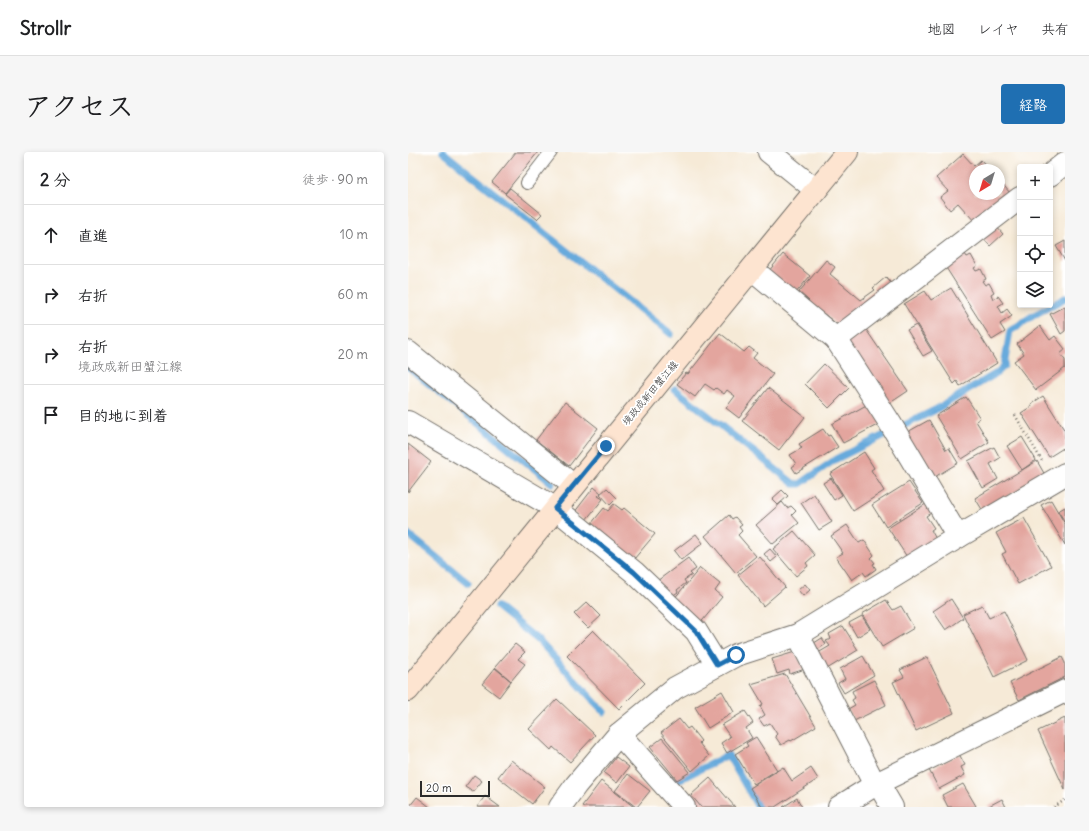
<!DOCTYPE html>
<html lang="ja">
<meta charset="utf-8">
<style>
body{margin:0;font-family:Delius,"Klee One",sans-serif;background:#f6f6f6;color:#202124}
.controls{position:absolute;right:12px;top:12px;display:grid;overflow:hidden;border-radius:4px;box-shadow:0 2px 6px #0003}
.controls button{width:36px;height:36px;display:grid;place-items:center;padding:0;border:0;border-bottom:1px solid #e0e0e0;background:#fff;color:#202124;font:20px sans-serif}
.compass{position:absolute;left:561px;top:12px;width:36px;height:36px;border-radius:50%;background:#fff;box-shadow:0 2px 6px #0003;rotate:218deg}
.scale{position:absolute;left:12px;bottom:10px;width:70px;box-sizing:border-box;padding-left:4px;border:2px solid #2b2b2b;border-top:0;font-size:11px;line-height:14px;white-space:nowrap;color:#2b2b2b;-webkit-text-stroke:3px #fff;paint-order:stroke}
.stop{position:absolute;width:12px;height:12px;margin:-9px;border:3px solid #1f6fb2;border-radius:50%;background:#fff}
.stop.end{background:#1f6fb2;border-color:#fff;box-shadow:0 1px 4px #0008}
.list{margin:0;padding:0;list-style:none}
h2{display:flex;justify-content:space-between;align-items:center;height:52px;margin:0;padding:0 16px;font-size:17px}
h2 small{font-size:13px;font-weight:400;color:#757577}
.list li{display:grid;grid-template-columns:26px 1fr auto;gap:12px;align-items:center;box-sizing:border-box;height:60px;padding:0 16px;border-top:1px solid #e0e0e0}
.list b{display:block;font-size:15px;white-space:nowrap}
.list p{margin:0;font-size:13px;white-space:nowrap;color:#757577}
.list em{font-size:13px;font-style:normal;color:#757577}
.icon{flex:none;width:22px;height:22px;fill:none;stroke:currentColor;stroke-width:2;stroke-linecap:round;stroke-linejoin:round}
.map{position:relative;flex:none;width:657px;height:655px;overflow:hidden;border-radius:4px}
header{display:flex;align-items:center;gap:24px;box-sizing:border-box;height:56px;padding:0 20px;background:#fff;border-bottom:1px solid #e0e0e0}
header strong{font-size:19px}
nav{display:flex;gap:22px;margin-inline-start:auto;font-size:14px}
.intro{display:flex;align-items:center;justify-content:space-between;box-sizing:border-box;height:96px;padding:0 24px}
h1{margin:0;font-size:28px}
.button{padding:10px 18px;border-radius:4px;background:#1f6fb2;color:#fff;font-size:14px;font-weight:700}
main{display:flex;gap:24px;padding:0 24px}
aside{flex:1;background:#fff;border-radius:4px;box-shadow:0 2px 6px #0003}
.map>svg:first-child{display:block}
.lines{fill:none;stroke-linecap:round;stroke-linejoin:round}
.stream{stroke:#68aadc;stroke-width:7}
.building{fill:#e3a59e}
.lane-casing{stroke:#726e67;stroke-width:14}
.street-casing{stroke:#726e67;stroke-width:24}
.secondary-casing{stroke:#726e67;stroke-width:24}
.path{stroke:#726e67;stroke-width:2.5;stroke-dasharray:1 3;stroke-linecap:butt}
.lane{stroke:#fff;stroke-width:12}
.street{stroke:#fff;stroke-width:22}
.secondary{stroke:#fde4d0;stroke-width:22}
.route{stroke:#1f6fb2;stroke-width:5}
.labels{text-anchor:middle;dominant-baseline:central;stroke-width:3.5;stroke-linejoin:round;paint-order:stroke}
.street-label{font-size:10px;fill:#2b2b2b;stroke:#fff}
</style>
<header>
<strong>Strollr</strong>
<nav><a>地図</a><a>レイヤ</a><a>共有</a></nav>
</header>
<div class="intro"><h1>アクセス</h1><a class="button">経路</a></div>
<main>
<aside>
<h2>2 分<small>徒歩 · 90 m</small></h2>
<ul class="list">
<li><svg class="icon" aria-label="ahead" viewBox="0 0 24 24"><path d="M12 20V5M6 11l6-6 6 6"/></svg><div><b>直進</b></div><em>10 m</em></li>
<li><svg class="icon" aria-label="right" viewBox="0 0 24 24"><path d="M7 20v-9h11M14 6l5 5-5 5"/></svg><div><b>右折</b></div><em>60 m</em></li>
<li><svg class="icon" aria-label="right" viewBox="0 0 24 24"><path d="M7 20v-9h11M14 6l5 5-5 5"/></svg><div><b>右折</b><p>境政成新田蟹江線</p></div><em>20 m</em></li>
<li><svg class="icon" aria-label="arrive" viewBox="0 0 24 24"><path d="M6 21V4h12l-3 4 3 4H6"/></svg><div><b>目的地に到着</b></div></li>
</ul>
</aside>
<div class="map">
<svg width="657" height="655" viewBox="0 0 657 655">
<rect width="100%" height="100%" fill="#fff"/>
<filter id="ink" filterUnits="userSpaceOnUse"><feTurbulence type="fractalNoise" baseFrequency=".025" numOctaves="2"/><feDisplacementMap in="SourceGraphic" scale="8" xChannelSelector="R" yChannelSelector="G"/><feConvolveMatrix kernelMatrix="1 2 1 2 8 2 1 2 1" color-interpolation-filters="sRGB"/></filter>
<filter id="wash" filterUnits="userSpaceOnUse"><feTurbulence type="fractalNoise" baseFrequency=".012" numOctaves="4" result="noise"/><feDisplacementMap in="SourceGraphic" scale="16" xChannelSelector="R" yChannelSelector="G"/><feGaussianBlur stdDeviation="0.9" result="paint"/><feColorMatrix in="noise" values="0 0 0 0 0 0 0 0 0 0 0 0 0 0 0 0 0 1.4 0 .05"/><feComposite in="paint" operator="in"/></filter>
<g filter="url(#wash)">
<rect width="100%" height="100%" fill="#f6ead7"/>
<g class="lines">
<g class="stream">
<path d="M35,0L263,182"/>
<path d="M0,215L144,331"/>
<path d="M267,237L386,332H392L428,307L527,258L589,221L596,214L602,179L626,163L657,146"/>
<path d="M0,382L60,431"/>
<path d="M89,455L130,488L196,560"/>
<path d="M261,627L265,631L320,603L350,655"/>
</g>
</g>
<g id="blocks">
<g class="building">
<path d="M108,0H130L97,41L84,30Z"/>
<path d="M555,2L566,14L573,8L582,18H567V42H591V28L602,41L568,71L550,51L542,58L532,45L540,39L528,26Z"/>
<path d="M102,36L134,62L129,67L97,42Z"/>
<path d="M586,72L595,82L582,94L573,84Z"/>
<path d="M657,89V109L648,94Z"/>
<path d="M555,99L559,105L563,103L569,114L566,116L568,119L573,117L578,127L574,129L577,133L581,131L586,140L583,142L585,147L590,144L595,151L590,154L594,161L599,157L604,164L592,172L597,180L584,188L535,111Z"/>
<path d="M375,102L402,124L387,142L360,120Z"/>
<path d="M418,108L427,115L422,122L453,148L467,138L465,136L478,125L486,135L431,174L415,161L412,165L398,153L401,149L391,140Z"/>
<path d="M543,136L589,211L552,234L549,229L546,232L496,152L517,139L523,148Z"/>
<path d="M657,154V179L653,182L642,162Z"/>
<path d="M508,173L524,199L515,204L499,178Z"/>
<path d="M632,174L642,188L647,184L657,197V198L652,202L657,208V216L628,238L606,209L616,202L609,192Z"/>
<path d="M457,176L500,239L479,253L437,190Z"/>
<path d="M312,181L336,200L341,195L349,201L345,206L365,222L331,266L318,256L327,244L319,238L316,242L308,236L306,238L297,232L287,245L269,232L278,221L280,222Z"/>
<path d="M416,212L441,236L421,256L397,232Z"/>
<path d="M360,236L397,265L371,298L334,269Z"/>
<path d="M635,244L657,279V295L641,305L613,261L624,254L623,252Z"/>
<path d="M558,245L572,266L568,269L581,290L554,307L528,264Z"/>
<path d="M157,250L190,276L161,314L128,288Z"/>
<path d="M462,251L473,271L435,291L424,272Z"/>
<path d="M521,268L538,298L541,296L550,311L525,326L496,282Z"/>
<path d="M415,277L420,284L422,283L430,295L388,321L384,315L388,312L382,303L394,296L391,292Z"/>
<path d="M614,285L628,308L614,318L599,294Z"/>
<path d="M0,292L23,310L0,340Z"/>
<path d="M586,295L592,306L582,312L590,327L575,336L560,309Z"/>
<path d="M456,300L466,316L463,318L476,339L445,359L422,322Z"/>
<path d="M629,309L637,323L575,359L567,346Z"/>
<path d="M423,326L434,343L426,348L415,331Z"/>
<path d="M501,330L515,351L478,375L464,353Z"/>
<path d="M186,335L193,341L190,344L195,347L177,369L166,361Z"/>
<path d="M199,336L209,346L202,353L192,342Z"/>
<path d="M374,338L380,344L370,353L364,347Z"/>
<path d="M406,342L424,370L411,378L393,351Z"/>
<path d="M524,348L530,357L518,364L526,376L523,378L528,387L499,405L480,376Z"/>
<path d="M643,348L657,372V393L633,353Z"/>
<path d="M374,350L379,356L383,354L388,359L384,363L391,371L365,392L348,373Z"/>
<path d="M206,352L214,358L216,356L247,382L226,407L183,372L196,356L200,359Z"/>
<path d="M657,355V370L650,359Z"/>
<path d="M321,363L324,367L327,365L334,373L331,375L334,379L330,383L348,404L328,421L297,384Z"/>
<path d="M616,366L643,414L610,432L594,402L598,400L588,381Z"/>
<path d="M439,373L451,391L456,388L466,403L463,406L467,411L465,412L468,417L458,424L455,420L444,428L428,405L435,401L423,384Z"/>
<path d="M386,379L407,403L398,411L400,414L388,424L365,397Z"/>
<path d="M288,382L295,391L273,408L266,399Z"/>
<path d="M362,397L369,405L363,410L356,402Z"/>
<path d="M352,405L377,435L355,454L330,423Z"/>
<path d="M280,406L288,417L282,421L284,423L276,428L278,431L269,438L270,440L261,446L249,429Z"/>
<path d="M292,416L312,432L307,439L314,445L290,474L265,448Z"/>
<path d="M397,432L402,438L395,444L390,438Z"/>
<path d="M543,447L555,466L538,478L525,459Z"/>
<path d="M478,448L485,458L493,454L506,476L474,495L454,462Z"/>
<path d="M179,450L193,464L180,476L166,462Z"/>
<path d="M574,453L581,466L596,459L620,508L586,525L555,462Z"/>
<path d="M454,464L462,477L449,485L441,471Z"/>
<path d="M435,474L450,498L414,520L405,504L422,494L418,489L423,487L421,482Z"/>
<path d="M185,478L237,531L211,557L159,504Z"/>
<path d="M414,486L418,492L406,500L403,493Z"/>
<path d="M107,492L117,500L110,507L117,512L103,529L87,515Z"/>
<path d="M387,500L397,517L382,522L381,518L369,522L364,507Z"/>
<path d="M455,504L466,523L436,541L430,531L437,527L432,517Z"/>
<path d="M519,505L546,561L508,579L485,530L496,525L492,518Z"/>
<path d="M654,505L657,511V525L611,548L602,531Z"/>
<path d="M87,516L103,529L91,545L74,532Z"/>
<path d="M377,522L408,574L383,589L382,588L373,593L367,584L369,582L362,571L356,574L351,567L357,563L352,554L355,552L343,532Z"/>
<path d="M466,528L478,553L446,569L440,557L447,553L444,548L447,546L444,539Z"/>
<path d="M314,539L326,560L300,576L287,555Z"/>
<path d="M149,547L187,583L162,610L145,595L143,598L121,577Z"/>
<path d="M337,559L345,571L338,576L344,586L319,601L313,591L322,585L314,573Z"/>
<path d="M657,566V638L630,579Z"/>
<path d="M271,567L279,577L282,575L293,589L291,591L301,604L284,619L253,581Z"/>
<path d="M348,585L369,618L346,632L327,602L340,594L338,591Z"/>
<path d="M254,586L282,620L269,628L242,595Z"/>
<path d="M551,602L557,613L553,615L557,623L531,637L521,618Z"/>
<path d="M208,605L221,615L209,631L196,621Z"/>
<path d="M103,608L137,635L124,652L90,625Z"/>
<path d="M375,615L384,629L403,616L410,627L367,655H354L342,636Z"/>
<path d="M220,622L242,639L229,655H228L207,639Z"/>
<path d="M66,623L74,629L65,640L57,635Z"/>
<path d="M302,626L327,655H293L283,643Z"/>
<path d="M193,629L226,655H176L174,654Z"/>
<path d="M555,632L568,654L566,655H540L534,643Z"/>
<path d="M77,644L92,655H69Z"/>
<path d="M9,645L22,655H1Z"/>
<path d="M389,646L394,655H375Z"/>
<path d="M594,647L598,655H579Z"/>
</g>
</g>
</g>
<g filter="url(#ink)">
<use href="#blocks" fill-opacity="0" stroke="#726e67" stroke-width="1"/>
<g class="lines">
<g class="lane-casing">
<path id="lane" d="M119,31L143,0"/>
</g>
<g class="street-casing">
<g id="street">
<path d="M361,0L408,38"/>
<path d="M642,23L657,11"/>
<path d="M344,117L428,187L482,271L550,385"/>
<path d="M428,187L612,46"/>
<path d="M0,200L166,334"/>
<path d="M0,270L147,356L226,420L288,479L309,513"/>
<path d="M390,483L467,633"/>
<path d="M211,582L276,655"/>
<path d="M470,631L484,655"/>
<path d="M152,655L168,633L211,582L267,536L328,503L390,483L550,385L657,322"/>
<path d="M431,655L470,631L657,539"/>
</g>
</g>
<g class="secondary-casing">
<path id="secondary" d="M0,538L439,0"/>
</g>
<g class="path">
<path d="M607,263L634,309"/>
<path d="M646,655L657,648"/>
</g>
<use href="#lane" class="lane"/>
<use href="#street" class="street"/>
<use href="#secondary" class="secondary"/>
</g>
</g>
<g class="lines" filter="url(#ink)">
<path class="route" d="M198,294L147,356L226,420L288,479L309,513L328,503"/>
</g>
<g class="labels">
<g class="street-label">
<text transform="translate(242 241) rotate(-50)">境政成新田蟹江線</text>
</g>
</g>
</svg>
<div class="controls">
<button>+</button>
<button>−</button>
<button><svg class="icon" aria-label="locate" viewBox="0 0 24 24"><circle cx="12" cy="12" r="6"/><path d="M12 2v4M12 18v4M2 12h4M18 12h4"/></svg></button>
<button><svg class="icon" aria-label="layers" viewBox="0 0 24 24"><path d="M12 4l9 5-9 5-9-5zM3 14l9 5 9-5"/></svg></button>
</div>
<svg class="compass" viewBox="-18 -18 36 36"><path d="M0-13l5 13h-10z" fill="#e53935"/><path d="M0 13l5-13h-10z" fill="#757577"/></svg>
<div class="scale">20 m</div>
<div class="stop" style="left:328px;top:503px"></div>
<div class="stop end" style="left:198px;top:294px"></div>
</div>
</main>
